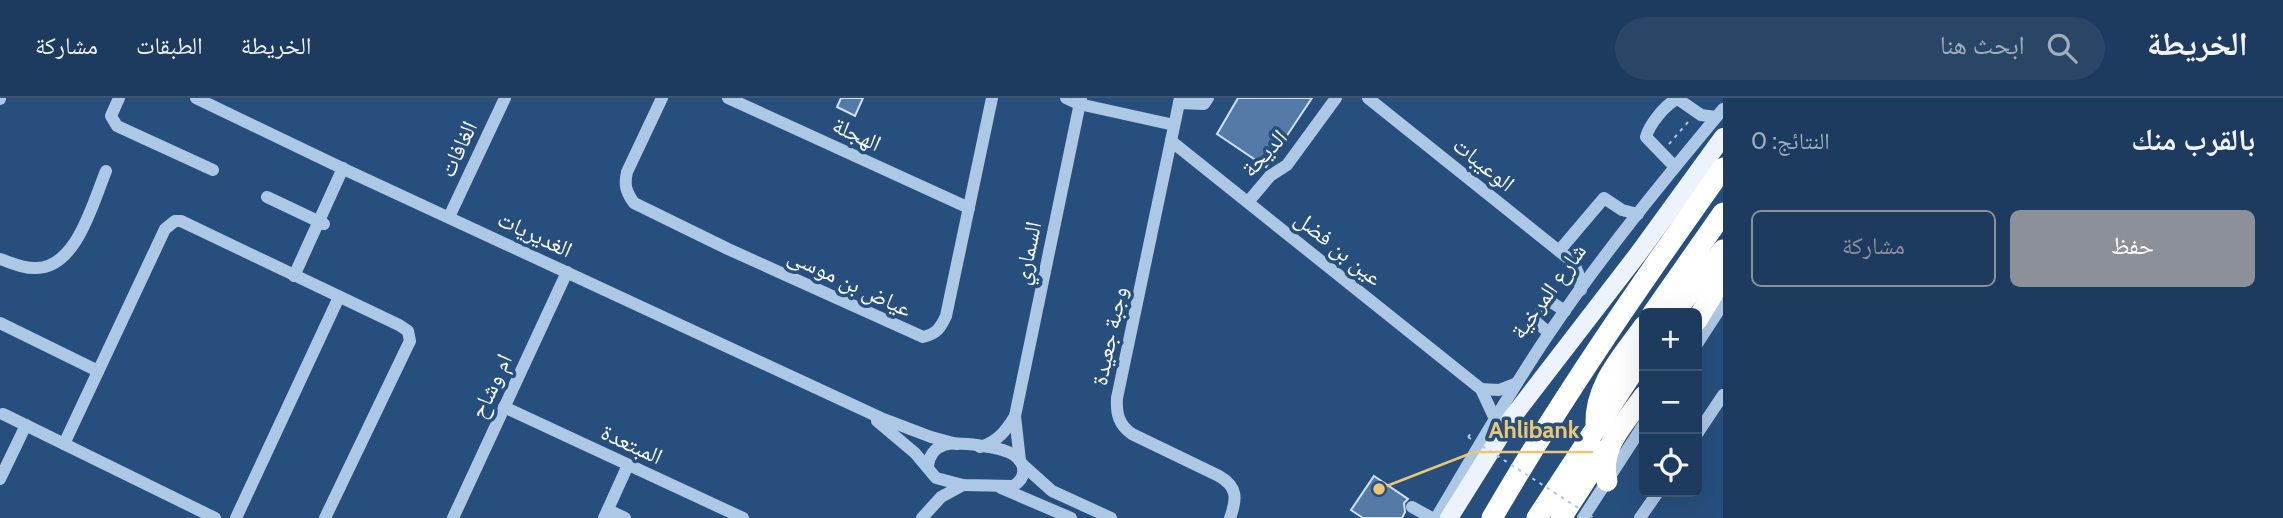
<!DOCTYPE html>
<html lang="ar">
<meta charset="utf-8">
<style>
body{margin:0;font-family:Cabin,"Noto Naskh Arabic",sans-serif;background:#2a4667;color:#f1f3f6;direction:rtl}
.controls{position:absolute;right:21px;bottom:21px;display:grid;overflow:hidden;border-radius:10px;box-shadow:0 7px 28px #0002}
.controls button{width:63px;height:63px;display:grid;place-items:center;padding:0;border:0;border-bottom:2px solid #3b5573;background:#1d3b5e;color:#f1f3f6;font:35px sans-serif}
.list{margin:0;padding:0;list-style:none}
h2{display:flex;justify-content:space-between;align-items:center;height:91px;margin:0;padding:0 28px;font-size:30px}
h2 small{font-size:23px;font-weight:400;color:#a0adbc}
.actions{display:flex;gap:14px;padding:21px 28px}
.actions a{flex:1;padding:16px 0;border:2px solid #8c9099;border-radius:10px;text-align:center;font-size:24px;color:#8c9099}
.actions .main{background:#8c9099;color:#fff}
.icon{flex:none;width:38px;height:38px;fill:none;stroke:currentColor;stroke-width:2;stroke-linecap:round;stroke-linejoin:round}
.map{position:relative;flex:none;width:1723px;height:420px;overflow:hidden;direction:ltr}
header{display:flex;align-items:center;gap:42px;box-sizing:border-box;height:98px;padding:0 35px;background:#1d3b5e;border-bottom:2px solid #3b5573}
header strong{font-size:33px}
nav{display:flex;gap:38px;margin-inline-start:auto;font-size:24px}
.search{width:490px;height:63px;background:#2a4667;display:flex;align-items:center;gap:18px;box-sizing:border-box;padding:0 24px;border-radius:38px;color:#a0adbc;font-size:26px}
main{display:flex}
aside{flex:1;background:#1d3b5e}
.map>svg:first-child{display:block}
.building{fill:#547ba7;stroke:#d0e1f4;stroke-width:2}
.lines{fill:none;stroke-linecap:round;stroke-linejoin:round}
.path{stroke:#adc8e4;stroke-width:2;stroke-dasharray:3.5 5;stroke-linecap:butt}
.minor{stroke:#adc8e4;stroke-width:12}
.major{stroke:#edf3fd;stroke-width:18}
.highway{stroke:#fff;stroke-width:21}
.path-bridge{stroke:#adc8e4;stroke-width:2;stroke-dasharray:3.5 5;stroke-linecap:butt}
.labels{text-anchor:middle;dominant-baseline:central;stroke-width:7;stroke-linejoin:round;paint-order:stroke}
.street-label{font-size:23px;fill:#fff;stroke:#274f7d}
.leader{fill:none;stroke:#ecc673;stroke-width:2.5}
.callout-dot{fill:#ecc673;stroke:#274f7d;stroke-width:2.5}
.callout-label{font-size:24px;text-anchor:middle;font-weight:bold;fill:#ecc673;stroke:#274f7d;stroke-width:7;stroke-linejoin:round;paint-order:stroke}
</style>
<header>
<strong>الخريطة</strong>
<div class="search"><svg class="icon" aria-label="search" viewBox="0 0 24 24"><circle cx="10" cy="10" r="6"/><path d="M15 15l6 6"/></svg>ابحث هنا</div>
<nav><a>الخريطة</a><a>الطبقات</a><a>مشاركة</a></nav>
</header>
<main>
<aside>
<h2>بالقرب منك<small>النتائج: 0</small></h2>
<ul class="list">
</ul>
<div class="actions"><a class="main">حفظ</a><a>مشاركة</a></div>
</aside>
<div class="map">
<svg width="1723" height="420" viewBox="0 0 1723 420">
<rect width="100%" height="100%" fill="#274f7d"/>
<g class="building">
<path d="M841,0H863L855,18L837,9Z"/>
<path d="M1238,0H1312L1266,69L1217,36Z"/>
<path d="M1374,378L1408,401L1404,405L1405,414L1402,420H1363L1351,412Z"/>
</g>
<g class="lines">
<g class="path">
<path d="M1669,46L1688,24"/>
<path d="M1468,339L1473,333"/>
</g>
<g class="minor">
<path d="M119,0L111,18L117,28L213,72"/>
<path d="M196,0L348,73L881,320L931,339L957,346"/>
<path d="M662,0L627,74C624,87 626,94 634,105L728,151L923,239C936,236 940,231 946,218L992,0"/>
<path d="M728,0L969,110"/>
<path d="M1066,0L1079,6L1174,27"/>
<path d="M1180,0L1117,300C1116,316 1119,327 1132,336L1219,378C1238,389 1237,401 1230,420"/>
<path d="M1368,0L1574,165L1579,178L1581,192"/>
<path d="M0,1V0"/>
<path d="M1179,5L1204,6L1208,0"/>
<path d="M1171,43L1481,291L1494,319"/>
<path d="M1675,69L1646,39C1649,27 1666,5 1678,1L1701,17L1716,19"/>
<path d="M267,99L324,126"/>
<path d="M1248,104L1270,78L1287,67L1336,0"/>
<path d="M449,119L505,0"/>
<path d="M1559,153L1604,100L1622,112L1638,116"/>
<path d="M0,161C12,165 25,171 37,170C77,169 93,104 106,73"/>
<path d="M294,178L343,70"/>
<path d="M0,225L98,273"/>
<path d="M1549,235L1535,223L1545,207L1551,204L1565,213"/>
<path d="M1697,246L1723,206"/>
<path d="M1481,291L1499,292L1517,285"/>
<path d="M504,309L743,420"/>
<path d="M3,316L215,420"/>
<path d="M877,323L915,355L936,380L963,387L1013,388C1026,381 1027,366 1014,357C1003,349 957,343 944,347C934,350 929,359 928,368"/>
<path d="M1697,336L1723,297"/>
<path d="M64,346L165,131L175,123H181L399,227L408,233L410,243L408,247L325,420"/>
<path d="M980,349C997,344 1006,333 1015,318"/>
<path d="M1020,363L1015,318L1081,0"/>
<path d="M1023,367L1052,393L1111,420"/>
<path d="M0,381L26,327"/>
<path d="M1001,390L1071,420"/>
<path d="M1412,409L1432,420"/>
<path d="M608,412L625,420"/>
<path d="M236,420L339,199"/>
<path d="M453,420L567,174"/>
<path d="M604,420L628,367"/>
<path d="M922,420L941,399L963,387"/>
<path d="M1436,420C1474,357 1509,294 1550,234C1603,156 1663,83 1723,11"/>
<path d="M1583,420L1644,326"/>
<path d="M1640,420L1658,394"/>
</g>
<path class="major" d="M1449,420L1511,321L1638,156L1723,39"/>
<g class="highway">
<path d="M1653,215L1723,115"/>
<path d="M1674,215L1723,152"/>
<path d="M1697,222L1723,179"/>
<path d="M1596,325C1595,287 1623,258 1644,228"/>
<path d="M1607,383C1598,349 1626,324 1644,298"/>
<path d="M1492,420C1562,299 1642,184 1723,70"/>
<path d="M1537,420L1644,257"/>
<path d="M1561,420L1605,352"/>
</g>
<path class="path-bridge" d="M1468,339L1594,420"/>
</g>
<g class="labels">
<g class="street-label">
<text transform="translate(857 36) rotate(25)">الهجلة</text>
<text transform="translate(458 51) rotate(-65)">الغافات</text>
<text transform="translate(1264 55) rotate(-47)">الديحة</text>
<text transform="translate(1484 66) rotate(39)">الوعيبات</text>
<text transform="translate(535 136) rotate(25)">الغديريات</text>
<text transform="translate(1339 150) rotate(39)">عين بن فضل</text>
<text transform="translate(1027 155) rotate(-78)">السماري</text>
<text transform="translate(850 184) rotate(25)">عياض بن موسى</text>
<text transform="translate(1548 193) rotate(-54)">شارع المرخية</text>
<text transform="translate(1109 238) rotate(-78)">وجبة جعيدة</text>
<text transform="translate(491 288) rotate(-65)">ام وشاح</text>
<text transform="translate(632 346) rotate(25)">المبتعدة</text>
</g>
</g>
<path class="leader" d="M1379 391L1474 354H1593"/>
<circle class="callout-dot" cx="1379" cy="391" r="7"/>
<g class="callout-label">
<text x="1534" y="340">Ahlibank</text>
</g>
</svg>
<div class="controls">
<button>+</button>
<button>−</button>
<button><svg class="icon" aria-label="locate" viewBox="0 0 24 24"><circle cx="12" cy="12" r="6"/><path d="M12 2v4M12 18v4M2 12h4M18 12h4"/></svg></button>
</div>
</div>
</main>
